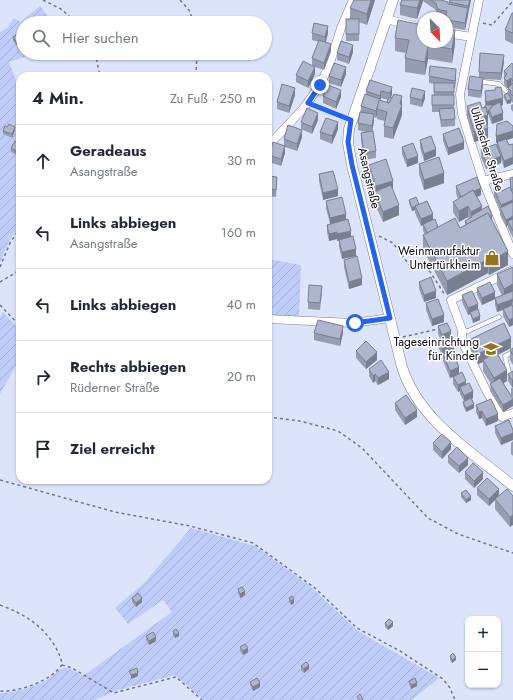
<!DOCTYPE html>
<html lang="de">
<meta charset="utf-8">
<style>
body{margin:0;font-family:Jost,sans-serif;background:#f2f2f3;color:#1f2937}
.controls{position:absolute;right:12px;bottom:12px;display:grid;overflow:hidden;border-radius:8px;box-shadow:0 1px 3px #0004}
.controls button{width:36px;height:36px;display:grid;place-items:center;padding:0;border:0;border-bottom:1px solid #e0e1e3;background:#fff;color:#1f2937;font:20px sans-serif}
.compass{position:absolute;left:417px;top:12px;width:36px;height:36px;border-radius:50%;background:#fff;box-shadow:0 1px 3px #0004;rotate:156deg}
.stop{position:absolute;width:12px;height:12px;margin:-9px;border:3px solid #2563eb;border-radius:50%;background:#fff}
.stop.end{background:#2563eb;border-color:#fff;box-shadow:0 1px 4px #0008}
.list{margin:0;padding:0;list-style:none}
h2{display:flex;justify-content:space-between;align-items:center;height:52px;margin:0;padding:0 16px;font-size:17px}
h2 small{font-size:13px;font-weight:400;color:#747a83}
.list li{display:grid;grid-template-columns:26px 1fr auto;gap:12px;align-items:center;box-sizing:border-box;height:72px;padding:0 16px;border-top:1px solid #e0e1e3}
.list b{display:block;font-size:15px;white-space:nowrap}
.list p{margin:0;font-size:13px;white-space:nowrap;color:#747a83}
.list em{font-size:13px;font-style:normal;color:#747a83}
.icon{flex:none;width:22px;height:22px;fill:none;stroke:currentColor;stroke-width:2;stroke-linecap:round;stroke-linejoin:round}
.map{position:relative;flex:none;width:513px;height:700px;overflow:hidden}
.search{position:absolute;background:#fff;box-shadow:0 1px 3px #0004;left:16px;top:16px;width:256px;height:44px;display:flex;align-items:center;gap:10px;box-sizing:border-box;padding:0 14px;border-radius:22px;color:#747a83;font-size:15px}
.panel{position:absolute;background:#fff;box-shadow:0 1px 3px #0004;left:16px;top:72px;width:256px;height:412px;border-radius:12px}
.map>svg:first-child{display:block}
.garden{fill:url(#garden-furrows)}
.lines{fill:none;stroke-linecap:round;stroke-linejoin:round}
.service-casing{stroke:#787f95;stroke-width:5}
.minor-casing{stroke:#787f95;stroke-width:9}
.tertiary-casing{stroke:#787f95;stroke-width:11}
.path{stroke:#727787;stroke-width:1.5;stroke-dasharray:3 3;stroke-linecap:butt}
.service{stroke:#fff;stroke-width:4}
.minor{stroke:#fff;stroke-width:8}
.tertiary{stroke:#fff;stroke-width:10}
.wall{fill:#969db0;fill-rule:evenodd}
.shaded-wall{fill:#7a7f90}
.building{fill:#aeb6cd;stroke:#7a7f90}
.route{stroke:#2563eb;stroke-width:5}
.labels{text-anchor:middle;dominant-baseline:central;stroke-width:3;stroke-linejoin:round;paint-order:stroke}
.street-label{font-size:12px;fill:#0b0d15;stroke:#fff}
.poi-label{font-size:12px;fill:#0b0d15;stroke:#fff;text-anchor:end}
</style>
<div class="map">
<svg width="513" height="700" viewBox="0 0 513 700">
<defs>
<pattern id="garden-furrows" width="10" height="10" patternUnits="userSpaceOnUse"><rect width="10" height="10" fill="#bfccf7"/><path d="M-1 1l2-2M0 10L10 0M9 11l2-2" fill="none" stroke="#a3aed3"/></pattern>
</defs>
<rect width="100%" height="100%" fill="#dce4fc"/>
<g class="garden">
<path d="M40,6L53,23H23V53H36L9,62L16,80L20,79V225L9,241L0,263V32L7,28L14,18L20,22Z"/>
<path d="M268,259L301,265L299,317H268Z"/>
<path d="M3,312L20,330V359L0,394V318Z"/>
<path d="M191,528L255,546L309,585L358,631L439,678L412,700H204L175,675L118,690L95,700H0V693C15,693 31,688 45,681C51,678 59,668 66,668C72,669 78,673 83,676L172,612L163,600L128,624L115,608L145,582Z"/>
</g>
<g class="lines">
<g class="service-casing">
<g id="service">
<path d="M477,81L499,84L506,91"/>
<path d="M462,330L468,331L499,317"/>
<path d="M509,373L505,356L513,352"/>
</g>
</g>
<g class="minor-casing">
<g id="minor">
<path d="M479,0L460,94L462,114L483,181L513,254"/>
<path d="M386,19L423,28"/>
<path d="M447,33L471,37"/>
<path d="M268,146L303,109L320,85L329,66L341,28L353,0"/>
<path d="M483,181L513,174"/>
<path d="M513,270L451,300L462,330V341L487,392L502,417L513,413"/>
<path d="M268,319L353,323L390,318"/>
</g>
</g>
<g class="tertiary-casing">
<path id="tertiary" d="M393,0L349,129L348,143L352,165L402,367C419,421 472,452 513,486"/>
</g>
<g class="path">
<path d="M43,0L61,9L77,23"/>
<path d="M180,0L189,10L194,23"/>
<path d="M483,23L492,25L513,1"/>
<path d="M95,53L100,76"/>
<path d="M196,76L197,53"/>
<path d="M315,106L343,117"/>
<path d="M379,236L393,243L410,266L423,265L427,267L445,295"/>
<path d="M0,267L10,243L20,228"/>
<path d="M0,282L20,270"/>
<path d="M0,305L20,326"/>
<path d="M403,337L438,329"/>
<path d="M268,417L300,421L338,431L362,448L428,518L458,534L513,553"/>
<path d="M0,480L115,512L190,526L253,543L315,588L357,628L400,651L443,679L450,688L455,700"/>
<path d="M0,605C24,614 41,624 55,646C58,652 61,657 62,664C54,680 17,693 0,691"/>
<path d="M62,665L72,668L114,693L176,677L202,700"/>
</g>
<use href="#service" class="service"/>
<use href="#minor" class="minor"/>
<use href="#tertiary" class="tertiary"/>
</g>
<g class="wall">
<path d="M354,0H375L367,25L359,22V41H346V19H350V8Z"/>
<path d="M402,0H441L449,5V2L471,0L465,30L447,27V18L439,17L436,13V10L423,1L417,19L400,15V5Z"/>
<path d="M513,13V44L505,40V30Z"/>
<path d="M312,33H328L326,42L331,51L324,70L312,66V58L319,42L312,40Z"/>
<path d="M13,37L21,42L16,45L13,40Z"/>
<path d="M395,38L455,44L452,63L428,59L425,75L405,72V58L406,53L395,51Z"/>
<path d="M353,52L349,64L337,60V53Z"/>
<path d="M504,62L501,80L483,79V85L481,98L468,96V89L479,77V72Z"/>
<path d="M513,65V103L511,101V103L507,104L504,98V95L508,93V88H507L504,85V71Z"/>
<path d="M315,74L308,88L296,82V75Z"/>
<path d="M346,74L341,87L329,83V76Z"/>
<path d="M429,76H456L455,88H454V108L455,119V126L441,127L439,112H432V95H434V84L429,83Z"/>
<path d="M370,80L392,94L391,97L392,98L402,96V115L393,139L384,137V126L385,121L377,119V115L376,118L374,117V121L372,131L376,151V158L364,160L361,140V133L365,132L358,130V123L361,112V106L366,94V91ZM381,98L388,100L387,102L380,100Z"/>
<path d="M485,91L503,105L501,106L503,120L492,124L489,117V114L488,115V125H487L488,138L474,142L467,117V106L482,108L484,107L485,106Z"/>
<path d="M295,95L289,113L277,109V102Z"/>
<path d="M323,96L341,97L336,109L323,103Z"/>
<path d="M410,97L425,98L422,107L410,104Z"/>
<path d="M513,104V112L511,109V105Z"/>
<path d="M318,120L312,134L301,129V122Z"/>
<path d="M507,121L513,126V138L507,140L509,145L513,144V164L504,168L501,159V163L486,169L481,157V150L496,144L497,146V142L496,143L497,124Z"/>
<path d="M338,129L332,144L320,139V132Z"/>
<path d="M15,130L12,138L3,134V131Z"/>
<path d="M443,134L464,149L448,155L443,141Z"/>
<path d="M302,137L297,151L285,147V153L281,166L269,162V155L284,145V139Z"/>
<path d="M420,140L436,156L424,161L420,147Z"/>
<path d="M20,144V154L19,156L11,152V148Z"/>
<path d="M402,147L418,163L407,167L402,154Z"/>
<path d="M419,164L444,183L424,190L419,174Z"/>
<path d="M369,165L393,188H392L399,215L383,222L374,202V192H375L369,172Z"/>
<path d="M319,174L338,196L323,200L319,181Z"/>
<path d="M268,176L277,184L276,197L268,196Z"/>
<path d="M513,177V238L508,228V225L506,227L500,215V209L494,196V189L502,191L511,189L510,178Z"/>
<path d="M456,186L481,195L477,197L482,209L492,221L508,265L489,275L488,273L447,295L423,249V235L425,234L423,231V225L421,226L415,213V210L412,211L409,203V200L419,204L433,220L438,227L460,228L465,225V221L469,219L468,217L459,222L453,212V202L458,199L456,193Z"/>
<path d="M326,201L346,220L356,256L342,259L339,247V241H337V239L329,241L327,232V225L330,224L326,208Z"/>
<path d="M344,260L362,285L349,289L344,267Z"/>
<path d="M513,267V325L509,327L503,316V310L497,312L495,305V298L502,296L497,285V274Z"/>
<path d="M419,282L436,298L424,302L419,289Z"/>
<path d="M477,288L495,299L482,305L477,295Z"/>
<path d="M322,293L320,310L308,309V302Z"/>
<path d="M462,295L478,309L480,320L473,323L470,314L468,315L462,302Z"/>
<path d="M426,303L444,322L432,326L426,310Z"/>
<path d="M438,326L451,338L447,340L454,351H452L459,374L466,384L473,398L472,399L474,408L466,412L463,405V402L464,401L460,394V391L458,392L453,384V377L450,378L443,361V355H442L438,347V340L440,339L438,333Z"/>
<path d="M314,333H343L340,346L314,340Z"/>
<path d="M471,339L511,348L498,355L507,381L503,383L513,406L503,412L490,391L491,384L483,371V362L478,364L471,350Z"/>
<path d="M513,348V365L510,360V350Z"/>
<path d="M356,351L377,360L366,369L356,358Z"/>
<path d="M369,369L389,379L378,385L375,381L373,383L369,376Z"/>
<path d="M513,371L512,387L508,381V374Z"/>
<path d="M513,387V398L511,395V388Z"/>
<path d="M395,403L417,417L405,425L395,410Z"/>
<path d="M476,405L498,421L486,426L482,418L479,419L476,412Z"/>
<path d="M495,426L513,430V440L501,445L495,433Z"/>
<path d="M513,441V456L511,454V443Z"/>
<path d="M433,443L451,449L442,459L433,450Z"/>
<path d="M448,456L468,465L459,473L448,463Z"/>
<path d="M465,472L483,479L474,488L465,479Z"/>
<path d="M477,488L499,496H513L510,527L495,509V500L489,506L477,495Z"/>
<path d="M461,493L471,500L466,503L461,497Z"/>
<path d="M238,589L245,595L240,598L238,593Z"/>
<path d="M132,598L142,602L136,607L132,602Z"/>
<path d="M289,598L294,603L291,605L289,602Z"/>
<path d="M385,623L393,626L388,630L385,627Z"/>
<path d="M173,631L179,636L175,638L173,635Z"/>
<path d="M146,636L156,641L149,645L146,640Z"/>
<path d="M240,647L248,652L243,655L240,651Z"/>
<path d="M450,656L456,660L452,663L450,660Z"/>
<path d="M301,666L309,669L304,673L301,670Z"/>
<path d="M409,681L417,686L411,689L409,684Z"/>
<path d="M250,682L260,687L253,691L250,685Z"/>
</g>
<g class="shaded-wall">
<path d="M371,0H375L367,25V14Z"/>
<path d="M420,0H423V1L417,19V8Z"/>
<path d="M470,0H471L468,13V6Z"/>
<path d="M468,8V15L465,30V23Z"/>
<path d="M328,26V33L325,44V37Z"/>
<path d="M455,30V44L452,63V49Z"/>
<path d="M21,39V42L16,45V42Z"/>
<path d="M331,44V51L324,70V63Z"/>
<path d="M353,45V52L349,64V57Z"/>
<path d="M428,45V59L425,75V62Z"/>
<path d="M504,55V62L501,80V73Z"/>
<path d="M315,67V74L308,88V81Z"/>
<path d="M346,67V74L341,87V80Z"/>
<path d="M456,69V76L455,88V81Z"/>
<path d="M483,78V85L481,98V91Z"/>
<path d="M511,78V85L507,88V81Z"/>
<path d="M392,87V94L390,100V93Z"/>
<path d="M295,88V95L289,113V106Z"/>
<path d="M341,90V97L336,109V102Z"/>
<path d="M381,91V98L377,109V115L376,118V111L380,100V96Z"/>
<path d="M425,91V98L422,107V100Z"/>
<path d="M402,96V115L393,139V128Z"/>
<path d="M503,98V105L486,109V102Z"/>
<path d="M511,99V103L507,104V101Z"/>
<path d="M489,110V114L488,115V125L484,126V116Z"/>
<path d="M318,113V120L312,134V127Z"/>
<path d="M503,113V120L492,124V117Z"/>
<path d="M374,114V121L372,133V126Z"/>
<path d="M338,122V129L332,144V136Z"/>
<path d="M15,127V130L12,138V134Z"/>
<path d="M488,128V138L474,142V132Z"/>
<path d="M302,130V137L297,151V144Z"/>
<path d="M513,131V138L496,143V136Z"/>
<path d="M464,142V149L448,155V148Z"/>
<path d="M285,146V153L281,166V159Z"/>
<path d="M436,149V156L424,161V154Z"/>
<path d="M418,156V163L407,167V160Z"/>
<path d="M501,156V163L486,169V162Z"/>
<path d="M513,157V164L504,168V161Z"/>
<path d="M444,173V183L424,190V180Z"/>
<path d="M393,181V188L376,193V186Z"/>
<path d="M481,188V195L461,204V197Z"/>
<path d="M338,189V196L323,200V193Z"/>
<path d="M513,200V207L501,212V205Z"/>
<path d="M399,205V215L383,222V212Z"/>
<path d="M415,206V210L412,211V208Z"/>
<path d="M468,206V217L459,222V211Z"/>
<path d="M482,206V216L472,217L471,216V223V212Z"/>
<path d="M346,214V221L330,225V218Z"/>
<path d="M433,214V221L421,226V219Z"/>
<path d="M492,215V222L469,228Z"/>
<path d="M513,216V223L508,221V225L506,227V220Z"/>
<path d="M351,231V238L337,241V234Z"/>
<path d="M337,232V239L329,241V234Z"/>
<path d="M356,249V256L342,259V252Z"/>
<path d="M508,251V265L489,275V262Z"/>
<path d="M488,259V273L447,295V281Z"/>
<path d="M362,278V285L349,289V282Z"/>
<path d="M513,284V295L504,299V289Z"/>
<path d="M436,291V298L424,302V295Z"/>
<path d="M495,292V299L482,305V298Z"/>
<path d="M513,299V303L512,301V306L497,312V305Z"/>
<path d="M478,304V311L470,312V314L468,315V308Z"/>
<path d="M444,315V322L432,326V319Z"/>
<path d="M480,316V320L473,323V319Z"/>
<path d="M513,318V325L509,327V320Z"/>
<path d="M343,326V333L340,346V339Z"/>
<path d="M451,331V338L442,342V335Z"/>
<path d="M511,338V348L483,362V360V362L478,364V354Z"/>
<path d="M454,344V351L442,355V348Z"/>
<path d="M377,352V360L366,369V362Z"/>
<path d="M459,367V374L450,378V371Z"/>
<path d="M507,370V381L494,389V378Z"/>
<path d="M389,372V379L378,385V378Z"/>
<path d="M375,374V381L373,383V376Z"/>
<rect x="512" y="380" width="1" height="7"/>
<path d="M466,381V388L460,387V391L458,392V385Z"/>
<path d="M473,391V398L464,403V396Z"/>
<path d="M513,399V406L503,412V405Z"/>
<path d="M474,404V408L466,412V408Z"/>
<path d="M417,410V417L405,425V418Z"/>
<path d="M482,411V418L479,419V412Z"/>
<path d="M498,414V421L486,426V419Z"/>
<path d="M513,433V440L501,445V438Z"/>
<path d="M451,442V449L442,459V452Z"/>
<path d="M468,458V465L459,473V466Z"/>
<path d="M483,472V479L474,488V481Z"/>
<path d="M499,489V496L489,506V499Z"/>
<path d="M471,496V500L466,503V500Z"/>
<path d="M513,515V525L510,527V517Z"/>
<path d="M245,591V595L240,598V594Z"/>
<path d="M142,598V602L136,607V603Z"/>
<path d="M294,599V603L291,605V601Z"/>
<path d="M393,622V626L388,630V627Z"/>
<path d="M179,633V636L175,638V635Z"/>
<path d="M156,637V641L149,645V641Z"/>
<path d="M248,648V652L243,655V651Z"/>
<path d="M456,657V660L452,663V660Z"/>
<path d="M309,665V669L304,673V669Z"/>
<path d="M138,673V676L131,679V675Z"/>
<path d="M260,683V687L253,691V687Z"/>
<path d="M417,683V686L411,689V685Z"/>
</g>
<g class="building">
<path d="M354,0H371L367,14L350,8Z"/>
<path d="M402,0H420L417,8L400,5Z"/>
<path d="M431,0H441L448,2V4L468,8L465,23L447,20V18H445L447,11L440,10L436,6L437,4Z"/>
<path d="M450,0H470L468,6L449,2Z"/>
<path d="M512,13H513V33L505,30Z"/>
<path d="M440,14L446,15L445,18H439Z"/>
<rect x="346" y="19" width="13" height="15"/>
<path d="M398,20L423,25V42H447V29L455,30L452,49L428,45L425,62L405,58L409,40L395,38Z"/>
<path d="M314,23L328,26L325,37L312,33Z"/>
<path d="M18,34L21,39L16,42L13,37Z"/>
<path d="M319,40L331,44L324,63L312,58Z"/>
<path d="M341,41L353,45L349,57L337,53Z"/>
<path d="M480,53L504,55L501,73L479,72Z"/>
<path d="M303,61L315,67L308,81L296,75Z"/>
<path d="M334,63L346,67L341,80L329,76Z"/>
<path d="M512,63L513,65V81L511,78L507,81L504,78L507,74L504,71Z"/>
<path d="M430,66L456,69L455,81L429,76Z"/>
<path d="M470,76L483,78L481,91L468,89Z"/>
<path d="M370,80L392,87L390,93L381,91L380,96L366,91Z"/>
<rect x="434" y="83" width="20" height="9"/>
<path d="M513,83V96L510,93L511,91L508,88Z"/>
<path d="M282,84L295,88L289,106L277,102Z"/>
<path d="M328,85L341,90L336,102L323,96Z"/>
<path d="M501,87L503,98L486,102L485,91L496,90L495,88Z"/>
<path d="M412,88L425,91L422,100L410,97Z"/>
<path d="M508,93L511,99L507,101L504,95Z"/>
<path d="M365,94L380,99L376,111L361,106Z"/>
<path d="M394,94L402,96L400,104L402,105L393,128L384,126L387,112L377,109L379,100L389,103Z"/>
<rect x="432" y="95" width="22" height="10"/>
<path d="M389,97L392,98L389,103L387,102Z"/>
<path d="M480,102L482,108L486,107L488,115L484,116L488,128L474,132L467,106Z"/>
<path d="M500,102L503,113L492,117L489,110L492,106Z"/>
<path d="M486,105H493L487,112L486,107H484Z"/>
<path d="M307,108L318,113L312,127L301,122Z"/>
<path d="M454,108L455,119L441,120L439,109Z"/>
<path d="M360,112L374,114L372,126L358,123Z"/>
<path d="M326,118L338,122L332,136L320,132Z"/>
<path d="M507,121L513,126V131L496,136L497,124Z"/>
<path d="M9,124L15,127L12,134L3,131L5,126L7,127Z"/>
<path d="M288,125L302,130L297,144L284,139Z"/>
<path d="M459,128L464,142L448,148L443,134Z"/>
<path d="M373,131L376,151L364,153L361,133Z"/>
<path d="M431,136L436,149L424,154L420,140Z"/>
<path d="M506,139L509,145L513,144V157L504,161L497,142Z"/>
<path d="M15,141L20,144V151L19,153L11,148Z"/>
<path d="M273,142L285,146L281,159L269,155Z"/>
<path d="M413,143L418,156L407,160L402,147Z"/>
<path d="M496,144L501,156L486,162L481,150Z"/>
<path d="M439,157L444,173L424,180L419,164Z"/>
<path d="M386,159L393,181L376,186L369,165Z"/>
<path d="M333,171L338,189L323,193L319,174Z"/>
<path d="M268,176L277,177L276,190L268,189Z"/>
<path d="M477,177L481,188L474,191L473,190L461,197L456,186Z"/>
<path d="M513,177V189L511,190L510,178Z"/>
<path d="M391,185L399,205L383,212L374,192Z"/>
<path d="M500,187L502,191L510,187L513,194V200L501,205L494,189Z"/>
<path d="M473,190L482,206L471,212L468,206L459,211L453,202Z"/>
<path d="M342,197L346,214L330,218L326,201Z"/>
<path d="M416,197L419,204L412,208L409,200Z"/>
<path d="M427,201L433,214L421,219L415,206Z"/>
<path d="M513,202V216L506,220L500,208Z"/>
<path d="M488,206L492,215L490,216L488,213L467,224L465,221L472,217L471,216Z"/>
<path d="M488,213L508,251L489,262L488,259L447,281L423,235L455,218L460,228Z"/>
<path d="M348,219L351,231L337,234V232L329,234L327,225Z"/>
<path d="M435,219L438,227L427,233L423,224Z"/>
<path d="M513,219V231L508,221Z"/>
<path d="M353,236L356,249L342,252L339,240Z"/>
<path d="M357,256L362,278L349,282L344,260Z"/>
<path d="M513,267V284L504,289L497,274Z"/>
<path d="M431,277L436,291L424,295L419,282Z"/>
<path d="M490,282L495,292L482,298L477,288Z"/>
<path d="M309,285L322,286L320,303L308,302Z"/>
<path d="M472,291L478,304L468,308L462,295Z"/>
<path d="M513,291V299L497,305L495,298Z"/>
<path d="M438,299L444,315L432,319L426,303Z"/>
<path d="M512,305L513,307V318L509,320L503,309Z"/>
<path d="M478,309L480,316L473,319L470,312Z"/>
<path d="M318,320L343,326L340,339L314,333Z"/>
<path d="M447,323L451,331L442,335L438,326Z"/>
<path d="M504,323L511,338L478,354L471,339Z"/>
<path d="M446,337L448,341L453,339L454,344L442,348L438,340Z"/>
<path d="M366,341L377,352L366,362L356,351Z"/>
<path d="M513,348V355L510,350Z"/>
<path d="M452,351L459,367L450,371L443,354Z"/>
<path d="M496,352L507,370L494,378L483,360Z"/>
<path d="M381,360L389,372L378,378L375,374L373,376L369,369Z"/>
<path d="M513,371V380H512L508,374Z"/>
<path d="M462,372L466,381L458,385L453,377Z"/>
<path d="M500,378L513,399L503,405L490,384Z"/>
<path d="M469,383L473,391L464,396L460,387Z"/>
<path d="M406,395L417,410L405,418L395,403Z"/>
<path d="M471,398L474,404L466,408L463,402Z"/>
<path d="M491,399L498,414L486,419L482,411L479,412L476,405Z"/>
<path d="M509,420L513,430V433L501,438L495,426Z"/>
<path d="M442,434L451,442L442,452L433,443Z"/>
<path d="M457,447L468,458L459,466L448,456Z"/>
<path d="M473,463L483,472L474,481L465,472Z"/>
<path d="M487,478L499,489L489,499L477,488Z"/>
<path d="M507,489L513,496V515L510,517L495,499Z"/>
<path d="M466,490L471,496L466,500L461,493Z"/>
<path d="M242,587L245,591L240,594L238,589Z"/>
<path d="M138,593L142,598L136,603L132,598Z"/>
<path d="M292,596L294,599L291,601L289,598Z"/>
<path d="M389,619L393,622L388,627L385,623Z"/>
<path d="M176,629L179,633L175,635L173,631Z"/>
<path d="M153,632L156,637L149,641L146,636Z"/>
<path d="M245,644L248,648L243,651L240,647Z"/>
<path d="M453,653L456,657L452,660L450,656Z"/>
<path d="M306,662L309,665L304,669L301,666Z"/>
<path d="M137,668L138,673L131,675L129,671Z"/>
<path d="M257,678L260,683L253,687L250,682Z"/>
<path d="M415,678L417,683L411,685L409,681Z"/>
<path d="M360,694L363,699L362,700H359L357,697Z"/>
</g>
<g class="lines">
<path class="route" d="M320,85L308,103L351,120L348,142L352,165L390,318L355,323"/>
</g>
<defs>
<g id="shop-bare" transform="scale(1.2)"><path d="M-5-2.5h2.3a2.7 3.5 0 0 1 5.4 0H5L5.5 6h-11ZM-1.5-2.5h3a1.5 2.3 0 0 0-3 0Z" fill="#90761b" stroke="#fff" stroke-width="2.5" paint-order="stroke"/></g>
<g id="school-bare" transform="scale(1.2)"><path d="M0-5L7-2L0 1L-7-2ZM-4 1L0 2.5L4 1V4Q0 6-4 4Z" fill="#90761b" stroke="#fff" stroke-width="2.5" paint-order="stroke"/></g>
</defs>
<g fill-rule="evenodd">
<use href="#shop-bare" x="492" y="258"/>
<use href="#school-bare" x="491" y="349"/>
</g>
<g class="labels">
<g class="street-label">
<text transform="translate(487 149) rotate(73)">Uhlbacher Straße</text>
<text transform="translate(369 178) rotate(77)">Asangstraße</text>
</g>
<g class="poi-label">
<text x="480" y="251">Weinmanufaktur<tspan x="480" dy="14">Untertürkheim</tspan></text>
<text x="479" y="342">Tageseinrichtung<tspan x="479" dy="14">für Kinder</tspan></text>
</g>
</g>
</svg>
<div class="controls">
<button>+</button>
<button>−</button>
</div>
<svg class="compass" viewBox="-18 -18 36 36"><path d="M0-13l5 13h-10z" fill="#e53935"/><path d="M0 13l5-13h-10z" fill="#747a83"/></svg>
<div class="stop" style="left:355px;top:323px"></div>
<div class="stop end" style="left:320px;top:85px"></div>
<div class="search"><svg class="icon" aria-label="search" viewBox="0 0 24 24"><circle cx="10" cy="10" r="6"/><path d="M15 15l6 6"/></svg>Hier suchen</div>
<section class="panel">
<h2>4 Min.<small>Zu Fuß · 250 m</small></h2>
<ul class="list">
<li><svg class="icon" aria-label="ahead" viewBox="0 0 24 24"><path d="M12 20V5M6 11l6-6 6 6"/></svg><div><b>Geradeaus</b><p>Asangstraße</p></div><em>30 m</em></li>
<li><svg class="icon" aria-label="left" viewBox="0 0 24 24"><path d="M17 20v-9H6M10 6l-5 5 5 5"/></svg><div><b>Links abbiegen</b><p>Asangstraße</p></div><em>160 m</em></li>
<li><svg class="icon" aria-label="left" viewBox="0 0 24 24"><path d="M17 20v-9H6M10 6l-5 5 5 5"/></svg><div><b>Links abbiegen</b></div><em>40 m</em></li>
<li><svg class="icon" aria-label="right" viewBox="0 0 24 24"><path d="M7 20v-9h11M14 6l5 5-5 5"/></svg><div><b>Rechts abbiegen</b><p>Rüderner Straße</p></div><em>20 m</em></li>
<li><svg class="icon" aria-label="arrive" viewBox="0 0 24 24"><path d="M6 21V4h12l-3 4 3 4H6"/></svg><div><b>Ziel erreicht</b></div></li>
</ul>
</section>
</div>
